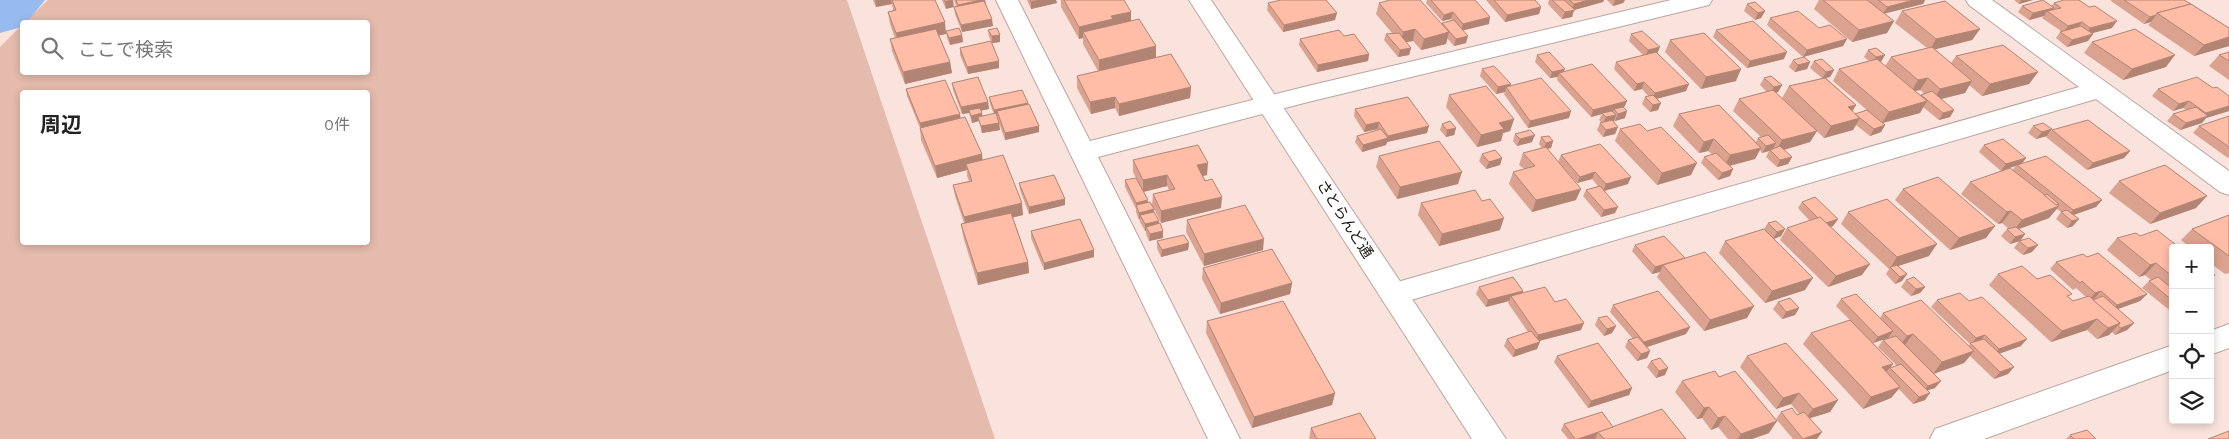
<!DOCTYPE html>
<html lang="ja">
<meta charset="utf-8">
<style>
body{margin:0;font-family:"Work Sans","Noto Sans JP",sans-serif;background:#f6f6f6;color:#222}
.controls{position:absolute;right:15px;bottom:15px;display:grid;overflow:hidden;border-radius:5px;box-shadow:0 2px 8px #0003}
.controls button{width:45px;height:45px;display:grid;place-items:center;padding:0;border:0;border-bottom:1px solid #e0e0e0;background:#fff;color:#222;font:25px sans-serif}
.list{margin:0;padding:0;list-style:none}
h2{display:flex;justify-content:space-between;align-items:center;height:65px;margin:0;padding:0 20px;font-size:21px}
h2 small{font-size:16px;font-weight:400;color:#767676}
.icon{flex:none;width:28px;height:28px;fill:none;stroke:currentColor;stroke-width:2;stroke-linecap:round;stroke-linejoin:round}
.map{position:relative;flex:none;width:2229px;height:439px;overflow:hidden}
.search{position:absolute;background:#fff;box-shadow:0 2px 8px #0003;left:20px;top:20px;width:350px;height:55px;display:flex;align-items:center;gap:12px;box-sizing:border-box;padding:0 18px;border-radius:5px;color:#767676;font-size:19px}
.panel{position:absolute;background:#fff;box-shadow:0 2px 8px #0003;left:20px;top:90px;width:350px;height:155px;border-radius:5px}
.map>svg:first-child{display:block}
.green{fill:#e4bbad;fill-rule:evenodd}
.lines{fill:none;stroke-linecap:round;stroke-linejoin:round}
.river{fill:#98bbef;fill-rule:evenodd}
.minor-casing{stroke:#baa59f;stroke-width:2}
.tertiary-casing{stroke:#baa59f;stroke-width:2}
.minor{fill:#fff;fill-rule:evenodd}
.tertiary{fill:#fff;fill-rule:evenodd}
.wall{fill:#dba28f;fill-rule:evenodd}
.shaded-wall{fill:#b28474}
.building{fill:#ffbca6;stroke:#b28474}
.labels{text-anchor:middle;dominant-baseline:central;stroke-width:4;stroke-linejoin:round;paint-order:stroke}
.street-label{font-size:15px;fill:#19120f;stroke:#fff}
</style>
<div class="map">
<svg width="2229" height="439" viewBox="0 0 2229 439">
<rect width="100%" height="100%" fill="#f9e3dc"/>
<path class="green" d="M48,0H847L995,439H0V47L22,25V72H368V22H25ZM22,92H368V242H22Z"/>
<g class="lines">
<path class="river" d="M0,0H45L27,22H22V27L0,33Z"/>
<g class="minor-casing">
<g id="minor">
<path d="M996,0H1018L1090,141L1308,86L1671,0H1712L1709,5L1308,102L1098,157L1240,439H1208Z"/>
<path d="M1966,0H1992L2229,171V195L2220,192L2096,99L1394,305L1384,302L1379,294L1384,286L1394,283L2079,87L1969,5Z"/>
<path d="M2229,324V348L2210,355V331Z"/>
<path d="M2173,345V370L1984,439H1930L1935,429Z"/>
</g>
</g>
<g class="tertiary-casing">
<path id="tertiary" d="M1189,0H1211L1506,439H1472Z"/>
</g>
<use href="#minor" class="minor"/>
<use href="#tertiary" class="tertiary"/>
</g>
<g class="wall">
<path d="M873,0H935L946,34L939,35L950,62L952,73L905,84L892,51L890,39L895,38L890,24L888,12L893,11L892,4L876,7Z"/>
<path d="M942,0H953L946,9Z"/>
<path d="M954,0H985L986,4L993,26L962,32L955,14L954,7L956,6Z"/>
<path d="M1027,0H1056L1057,3L1031,9Z"/>
<path d="M1061,0H1124L1131,21L1156,46V58L1191,87L1190,98L1119,116L1115,108L1091,114L1077,88V76L1098,71L1083,44V38L1079,39L1061,7Z"/>
<path d="M1427,0H1475L1489,24L1463,30L1466,43L1454,46L1447,38L1446,44L1421,50L1413,41L1406,42L1411,48L1409,55L1398,57L1384,40L1386,34L1392,33L1376,14L1379,3L1442,24L1452,20L1451,19L1442,21L1426,3Z"/>
<path d="M1486,0H1535L1541,7L1539,14L1505,22Z"/>
<path d="M1549,0H1604L1603,2L1574,10L1572,17L1562,19L1548,4Z"/>
<path d="M1607,0H1625L1623,3L1613,6Z"/>
<path d="M1819,0H1925L1923,4L1884,13L1894,21L1887,33L1852,42L1814,9Z"/>
<path d="M2014,0H2033L2019,4Z"/>
<path d="M2111,0H2184L2229,28V46L2194,56L2148,25L2151,22L2144,24L2111,1Z"/>
<path d="M1945,1L1980,29L1972,40L1934,49L1951,63L1956,56L2003,45L2038,72L2029,84L1982,96L1969,85L1965,93L1941,99L1954,110L1950,117L1939,120L1923,107L1920,113L1883,123L1885,125L1881,132L1870,136L1856,125L1853,130L1824,138L1817,131L1810,142L1784,150L1792,157L1788,164L1777,167L1766,157L1769,151L1762,153L1760,150L1755,159L1730,166L1733,169L1730,176L1718,180L1701,163L1704,157L1712,154L1708,151L1699,153L1673,126L1679,114L1719,105L1756,142L1758,138L1761,137L1733,111L1739,99L1767,92L1760,85L1764,78L1771,76L1782,85L1778,92L1776,93L1797,112L1782,98L1789,86L1822,78L1810,68L1814,61L1822,59L1834,70L1830,77L1826,78L1856,105L1852,111L1855,114L1867,110L1833,81L1839,69L1869,61L1864,57L1868,50L1876,48L1885,55L1880,62L1885,66L1891,57L1927,48L1895,23L1902,11ZM1920,90L1924,93L1920,95L1915,91Z"/>
<path d="M1268,3L1335,20L1283,32L1267,10Z"/>
<path d="M2054,3L2112,28L2092,33L2093,34L2088,41L2067,47L2056,38L2061,31L2042,18L2044,16L2029,20L2018,12L2022,6H2051Z"/>
<path d="M1747,4L1765,11L1761,18L1755,20L1744,11Z"/>
<path d="M1770,18L1819,28L1847,39L1843,46L1803,57L1767,25Z"/>
<path d="M988,30L1000,42L992,43L989,37Z"/>
<path d="M1716,30L1784,59L1747,68L1713,37Z"/>
<path d="M946,31L962,35L963,42L950,45L947,38Z"/>
<path d="M1631,34L1657,53L1686,91L1656,99L1658,110L1650,112L1642,104L1645,97L1648,96L1642,89L1634,91L1614,69L1616,62L1643,55L1629,41Z"/>
<path d="M1344,36L1369,54L1368,61L1317,72L1299,45L1300,39Z"/>
<path d="M1670,40L1736,81L1701,89L1665,52Z"/>
<path d="M2092,42L2166,67L2123,80L2084,53Z"/>
<path d="M960,48L999,61V68L968,74L960,55Z"/>
<path d="M2229,52V80L2209,66L2219,55Z"/>
<path d="M1537,55L1563,72L1624,108L1625,118L1615,121L1614,120V122L1618,127L1615,134L1603,137L1597,130L1600,123L1601,122L1599,120L1602,114L1591,117L1557,80L1558,76L1550,78L1535,62Z"/>
<path d="M1793,60L1810,62L1807,69L1795,72L1789,67Z"/>
<path d="M1482,69L1510,86L1569,118L1528,128L1504,94L1505,92L1496,94L1480,76Z"/>
<path d="M952,83L988,102L989,109L981,110L982,116L994,114L990,104L989,97L1028,105L1039,126V132L1005,140L999,123L1000,130L982,133L979,121L972,123L969,113L962,114L953,90Z"/>
<path d="M2213,88L2229,96V111L2206,118L2202,123L2180,130L2167,121L2173,114L2186,110L2183,108L2173,111L2152,96L2158,89Z"/>
<path d="M906,89L960,118L982,160L1023,215L1013,217L1028,262L1029,273L978,285L963,236L961,224L964,223L955,196L953,185L969,181L967,176V170L937,178L921,140L920,128L907,96Z"/>
<path d="M1449,95L1514,119L1510,131L1503,133L1501,141L1477,147L1446,107Z"/>
<path d="M1355,109L1427,133L1387,142L1386,145L1362,152L1355,142L1357,136L1378,130V129L1364,132L1354,116Z"/>
<path d="M2229,116V157L2228,158L2193,133L2199,126Z"/>
<path d="M1442,124L1456,128L1454,135L1446,137L1440,130Z"/>
<path d="M2033,126L2052,129L2047,136L2036,139L2028,133Z"/>
<path d="M1620,129L1691,175L1657,185L1615,141Z"/>
<path d="M2052,130L2130,151L2124,158L2087,170L2046,137Z"/>
<path d="M1515,134L1532,142L1517,146L1513,141Z"/>
<path d="M1541,137L1553,141L1551,148L1547,149L1576,200L1532,212L1509,184L1513,172L1524,169L1519,165L1523,153L1542,148L1539,144Z"/>
<path d="M1984,145L2026,158L2022,163L2102,200L2096,207L2074,215L2073,226L2067,228L2056,219L2061,212L2057,209L2049,218L2019,229L2025,234L2020,241L2010,244L2001,236L2007,229H2009L2002,223L1998,224L1961,194L1970,182L2013,170L2015,166L2001,171L1979,152Z"/>
<path d="M1482,154L1502,158L1500,165L1486,169L1479,161Z"/>
<path d="M1561,155L1628,184L1605,191L1615,213L1601,217L1583,196L1586,190L1598,186L1592,179L1577,183L1558,162Z"/>
<path d="M1379,156L1458,184L1397,199L1376,167Z"/>
<path d="M1133,160L1207,175L1203,176L1221,208L1161,223L1152,205L1153,194L1169,190L1167,186L1143,192L1148,203L1154,212L1159,223L1163,238L1149,241L1146,234V231H1145L1140,222V219L1139,220L1136,212V209L1125,187V180H1137L1133,172Z"/>
<path d="M2119,181L2196,208L2150,224L2109,193Z"/>
<path d="M1019,183L1065,199V205L1029,214L1020,190Z"/>
<path d="M1903,189L1986,238L1950,250L1895,200Z"/>
<path d="M1802,202L1838,219L1833,226L1831,227L1862,275L1828,287L1780,240L1787,228L1810,221L1798,208Z"/>
<path d="M1421,203L1500,230L1439,246L1418,215Z"/>
<path d="M1848,212L1929,256L1898,266L1907,274L1902,281L1895,284L1886,274L1889,269L1841,224Z"/>
<path d="M2229,215V273L2225,274L2210,263V248H2191L2181,240L2192,229Z"/>
<path d="M1187,220L1263,250L1204,266L1186,232Z"/>
<path d="M1768,223L1785,229L1781,236L1774,239L1805,290L1765,303L1719,253L1725,241L1764,229Z"/>
<path d="M1031,231L1094,250V257L1044,270L1031,238Z"/>
<path d="M2140,236L2173,248V313L2142,288L2149,281L2151,280L2145,275L2139,277L2107,250L2117,238Z"/>
<path d="M1157,241L1189,243L1188,250L1161,257L1157,248Z"/>
<path d="M2019,241L2032,252L2023,255L2014,248Z"/>
<path d="M1635,245L1685,258L1747,318L1704,331L1657,277L1660,272L1652,274L1632,251Z"/>
<path d="M2087,257L2147,294L2140,301L2117,309L2134,323L2127,330L2115,335L2112,332L2109,335L2097,339L2087,330L2051,342L1989,285L1998,274L2037,279L2069,297L2073,301L2086,297L2076,288L2073,290L2050,269L2056,262Z"/>
<path d="M1203,268L1292,283L1290,294L1220,314L1202,279Z"/>
<path d="M1906,280L1925,287L1920,293L1911,296L1901,287Z"/>
<path d="M1479,287L1523,291L1522,293L1555,302L1581,330L1539,341L1537,349L1513,357L1504,346L1507,339L1528,332L1508,303L1509,301L1486,307L1476,294Z"/>
<path d="M1841,299L1880,318L1883,313L1968,346L1970,344L1931,307L1937,300L2021,346L1999,353L2014,367L2008,374L1994,379L1970,356L1964,363L1933,374L1935,388L1928,390L1925,400L1913,404L1899,389L1891,398L1863,409L1803,344L1811,333L1850,320L1836,306ZM1889,338L1883,340L1878,347L1897,366L1890,368L1887,373L1893,364L1873,343Z"/>
<path d="M1778,302L1799,308L1795,315L1782,319L1773,309Z"/>
<path d="M1613,305L1690,327L1686,334L1647,347L1650,351L1647,358L1637,361L1625,347L1628,340L1633,339L1610,312Z"/>
<path d="M1598,318L1616,326L1612,333L1604,336L1595,325Z"/>
<path d="M1207,321L1335,393L1332,405L1252,428L1206,333Z"/>
<path d="M1557,356L1632,388L1629,395L1588,408L1554,362Z"/>
<path d="M1747,356L1838,400L1830,412L1810,418L1817,439H1793L1776,419L1781,412L1797,415L1799,414L1791,404L1776,409L1740,367Z"/>
<path d="M1651,361L1665,375L1656,378L1647,367Z"/>
<path d="M1719,377L1769,433L1752,439H1728L1718,427L1711,430L1702,418L1697,419L1675,392L1682,381Z"/>
<path d="M1564,424L1613,427L1686,439H1568L1561,430Z"/>
<path d="M1311,428L1376,439H1309Z"/>
<path d="M2070,435L2096,439H2066Z"/>
</g>
<g class="shaded-wall">
<path d="M875,0H891L892,4L876,7Z"/>
<path d="M953,0L954,7L946,9L945,2Z"/>
<path d="M981,0H985L986,6L959,12L958,5Z"/>
<path d="M1040,0H1056L1057,3L1031,9V2Z"/>
<path d="M1589,0H1604L1603,2L1574,10L1572,17L1562,19L1565,12L1571,11L1574,4Z"/>
<path d="M1615,0H1625L1623,3L1613,6Z"/>
<path d="M1914,0H1925L1923,4L1883,14L1887,7Z"/>
<path d="M2021,0H2033L2019,4Z"/>
<path d="M1541,7L1539,14L1505,22L1507,15Z"/>
<path d="M2054,8L2050,13L2047,11L2044,16L2029,20L2033,13Z"/>
<path d="M1765,11L1761,18L1755,20L1758,13Z"/>
<path d="M1131,12V24L1083,32V38L1079,39V27L1111,16Z"/>
<path d="M1453,12L1451,19L1442,21L1444,15Z"/>
<path d="M1337,13L1335,20L1283,32L1284,25Z"/>
<path d="M2156,15L2151,22L2144,24L2150,17Z"/>
<path d="M1490,17L1489,24L1461,31L1463,24Z"/>
<path d="M992,19L993,26L962,32L961,25Z"/>
<path d="M1894,21L1887,33L1852,42L1859,30Z"/>
<path d="M2117,21L2112,28L2085,35L2090,28Z"/>
<path d="M945,22L946,34L898,44L896,33Z"/>
<path d="M2082,22L2077,29L2063,33L2068,26Z"/>
<path d="M1415,29L1413,41L1401,43L1403,32Z"/>
<path d="M1980,29L1972,40L1929,51L1936,39Z"/>
<path d="M1449,32L1446,44L1421,50L1424,39Z"/>
<path d="M2093,34L2088,41L2067,47L2072,40Z"/>
<path d="M962,35L963,42L950,45L949,38Z"/>
<path d="M1000,35V42L992,43V36Z"/>
<path d="M1468,36L1466,43L1454,46L1456,39Z"/>
<path d="M2229,37V46L2194,56L2204,45Z"/>
<path d="M1847,39L1843,46L1803,57L1807,50Z"/>
<path d="M1156,46V58L1099,72V60Z"/>
<path d="M1660,47L1657,54L1645,57L1648,50Z"/>
<path d="M1411,48L1409,55L1398,57L1400,50Z"/>
<path d="M1787,52L1784,59L1747,68L1750,61Z"/>
<path d="M1369,54L1368,61L1317,72L1318,65Z"/>
<path d="M1885,55L1881,62L1872,64L1876,57Z"/>
<path d="M2175,55L2166,67L2123,80L2132,69Z"/>
<path d="M999,61V68L968,74L967,67Z"/>
<path d="M950,62L952,73L905,84L903,72Z"/>
<path d="M1810,62L1807,69L1795,72L1798,65Z"/>
<path d="M1565,69L1562,75L1559,73L1558,77L1550,78L1552,72Z"/>
<path d="M1741,69L1736,81L1701,89L1706,77Z"/>
<path d="M1834,70L1830,77L1822,79L1826,72Z"/>
<path d="M2038,72L2029,84L1982,96L1990,84Z"/>
<path d="M1928,78L1920,90L1911,92L1918,80Z"/>
<path d="M1972,81L1965,93L1933,101L1940,89Z"/>
<path d="M1644,82L1642,89L1634,91L1637,84Z"/>
<path d="M1511,84L1509,90L1506,87L1505,92L1496,94L1498,87Z"/>
<path d="M1689,84L1686,91L1652,100L1655,93Z"/>
<path d="M1782,85L1778,92L1770,94L1774,87Z"/>
<path d="M1191,87L1190,98L1119,116V104Z"/>
<path d="M1115,97V108L1091,114L1090,102Z"/>
<path d="M1627,101L1624,108L1614,109L1613,111L1591,117L1593,110Z"/>
<path d="M1927,101L1920,113L1882,123L1889,112Z"/>
<path d="M2189,101L2183,108L2173,111L2179,104Z"/>
<path d="M988,102L989,109L970,113L969,110V113L962,114L961,107Z"/>
<path d="M1028,103V110L997,111V116L995,117L994,110Z"/>
<path d="M1661,103L1658,110L1650,112L1653,105Z"/>
<path d="M1856,105L1849,117L1848,107Z"/>
<path d="M2229,106V111L2206,118L2202,123L2180,130L2186,123L2202,118L2206,113Z"/>
<path d="M1954,110L1950,117L1939,120L1943,113Z"/>
<path d="M1571,111L1569,118L1528,128L1530,121Z"/>
<path d="M1627,111L1625,118L1615,121L1618,114Z"/>
<path d="M982,113L983,120L978,117L979,121L972,123L971,116Z"/>
<path d="M960,114L961,121L921,130L920,123Z"/>
<path d="M1616,115L1614,122L1603,124L1606,117Z"/>
<path d="M1860,118L1853,130L1824,138L1831,126Z"/>
<path d="M1514,119L1510,131L1503,133L1501,141L1477,147L1481,135L1499,123Z"/>
<path d="M1379,122L1378,129L1364,132L1366,125Z"/>
<path d="M999,123L1000,130L982,133L981,126Z"/>
<path d="M1885,125L1881,132L1870,136L1874,129Z"/>
<path d="M1039,126V132L1005,140V133Z"/>
<path d="M1429,126L1427,133L1387,142L1386,145L1362,152L1363,145L1388,138V136Z"/>
<path d="M1618,127L1615,134L1603,137L1606,130Z"/>
<path d="M1456,128L1454,135L1446,137L1447,130Z"/>
<path d="M2052,129L2047,136L2036,139L2042,132Z"/>
<path d="M1817,131L1810,142L1776,152L1782,140Z"/>
<path d="M1535,135L1532,142L1517,146L1520,139Z"/>
<path d="M1714,139L1708,151L1699,153L1704,142Z"/>
<path d="M1553,141L1551,148L1543,150L1546,143Z"/>
<path d="M1776,143L1772,150H1770L1769,151L1762,153L1766,146Z"/>
<path d="M1761,148L1755,159L1724,167L1730,155Z"/>
<path d="M2130,151L2124,158L2087,170L2093,163Z"/>
<path d="M982,154L983,166L966,164L967,170L937,178L935,166Z"/>
<path d="M1792,157L1788,164L1777,167L1780,160Z"/>
<path d="M1502,158L1500,165L1486,169L1489,162Z"/>
<path d="M2026,158L2021,165H2017L2015,166L2001,171L2006,164Z"/>
<path d="M1208,163L1207,175L1197,177V165Z"/>
<path d="M1697,163L1691,175L1657,185L1662,173Z"/>
<path d="M1733,169L1730,176L1718,180L1722,173Z"/>
<path d="M1462,172L1458,184L1397,199L1400,187Z"/>
<path d="M1595,172L1592,179L1577,183L1580,177Z"/>
<path d="M1167,175V186L1143,192V180Z"/>
<path d="M1631,177L1628,184L1603,191L1606,184Z"/>
<path d="M1581,189L1576,200L1532,212L1536,200Z"/>
<path d="M2207,196L2196,208L2150,224L2160,213Z"/>
<path d="M1222,197L1221,208L1161,223V211Z"/>
<path d="M1065,199V205L1029,214V207Z"/>
<path d="M1148,200L1147,207L1136,206V203Z"/>
<path d="M2102,200L2096,207L2067,217L2073,210Z"/>
<path d="M1022,203L1023,215L966,229L964,217Z"/>
<path d="M2059,204L2056,207L2059,206L2049,218L2013,231L2022,220Z"/>
<path d="M1618,207L1615,213L1601,217L1604,210Z"/>
<path d="M1154,209V216L1140,215V219L1139,220V213Z"/>
<path d="M2011,211L2002,223L1998,224L2007,212Z"/>
<path d="M1504,218L1500,230L1439,246L1442,234Z"/>
<path d="M1838,219L1833,226L1820,231L1824,224Z"/>
<path d="M2079,219L2073,226L2067,228L2072,221Z"/>
<path d="M1159,221V228L1146,227V231H1145V224Z"/>
<path d="M1995,226L1986,238L1950,250L1959,238Z"/>
<path d="M1785,229L1781,236L1773,239L1777,232Z"/>
<path d="M1163,231V238L1149,241L1150,234Z"/>
<path d="M2025,234L2020,241L2010,244L2015,237Z"/>
<path d="M1264,239L1263,250L1204,266V254Z"/>
<path d="M1189,243L1188,250L1161,257L1162,250Z"/>
<path d="M1937,244L1929,256L1892,268L1891,267L1897,257Z"/>
<path d="M2038,245L2032,252L2023,255L2028,248Z"/>
<path d="M1094,250V257L1044,270V263Z"/>
<path d="M1028,262L1029,273L978,285L977,273Z"/>
<path d="M2156,263L2145,275L2139,277L2150,265Z"/>
<path d="M1870,264L1862,275L1828,287L1836,276Z"/>
<path d="M1663,265L1660,272L1652,274L1655,267Z"/>
<path d="M1907,274L1902,281L1895,284L1900,277Z"/>
<path d="M1813,278L1805,290L1765,303L1772,291Z"/>
<path d="M1292,283L1290,294L1220,314L1221,303Z"/>
<path d="M1925,287L1920,293L1911,296L1916,289Z"/>
<path d="M1523,291L1520,298L1511,296L1509,301L1486,307L1488,300Z"/>
<path d="M2101,291L2095,298L2089,300L2095,293Z"/>
<path d="M2147,294L2140,301L2110,312L2117,305Z"/>
<path d="M1754,306L1747,318L1704,331L1710,320Z"/>
<path d="M1799,308L1795,315L1782,319L1786,312Z"/>
<path d="M2097,319L2087,330L2051,342L2062,331Z"/>
<path d="M1584,323L1581,330L1535,342L1538,335Z"/>
<path d="M2120,323L2109,335L2097,339L2108,328Z"/>
<path d="M2134,323L2127,330L2115,335L2121,328Z"/>
<path d="M1616,326L1612,333L1604,336L1607,329Z"/>
<path d="M1690,327L1686,334L1641,349L1644,342Z"/>
<path d="M1893,331L1888,338L1873,343L1878,337Z"/>
<path d="M1913,334L1905,345L1898,348L1907,336Z"/>
<path d="M1985,335L1979,342L1971,345L1976,338Z"/>
<path d="M2027,339L2021,346L1993,356L1999,349Z"/>
<path d="M1540,342L1537,349L1513,357L1515,350Z"/>
<path d="M1650,351L1647,358L1637,361L1641,354Z"/>
<path d="M1974,351L1964,363L1933,374L1942,362Z"/>
<path d="M1893,364L1884,375L1882,367Z"/>
<path d="M2014,367L2008,374L1994,379L2000,372Z"/>
<path d="M1668,368L1665,375L1656,378L1659,371Z"/>
<path d="M1941,381L1935,388L1922,392L1928,386Z"/>
<path d="M1900,387L1891,398L1863,409L1871,397Z"/>
<path d="M1632,388L1629,395L1588,408L1591,401Z"/>
<path d="M1335,393L1332,405L1252,428L1254,417Z"/>
<path d="M1799,393L1791,404L1776,409L1783,398Z"/>
<path d="M1930,393L1925,400L1913,404L1919,397Z"/>
<path d="M1838,400L1830,412L1804,420L1813,409Z"/>
<path d="M1709,407L1702,418L1697,419L1704,408Z"/>
<path d="M1725,416L1718,427L1711,430L1718,418Z"/>
<path d="M1777,421L1769,433L1752,439H1738L1741,434Z"/>
<path d="M1598,432L1595,439H1578Z"/>
<path d="M1822,432L1817,439H1803Z"/>
</g>
<g class="building">
<path d="M892,0H935L945,22L896,33L888,12L896,10Z"/>
<path d="M944,0H953L945,2Z"/>
<path d="M956,0H981L958,5Z"/>
<path d="M1030,0H1040L1031,2Z"/>
<path d="M1064,0H1124L1131,12L1111,16L1113,19L1079,27Z"/>
<path d="M1281,0H1326L1337,13L1284,25L1268,3Z"/>
<path d="M1390,0H1420L1449,32L1424,39L1415,29L1403,32L1379,3Z"/>
<path d="M1431,0H1475L1490,17L1463,24L1453,12L1444,15Z"/>
<path d="M1494,0H1535L1541,7L1507,15Z"/>
<path d="M1552,0H1564L1575,10L1565,12Z"/>
<path d="M1569,0H1589L1574,4Z"/>
<path d="M1823,0H1867L1894,21L1859,30Z"/>
<path d="M1878,0H1914L1887,7Z"/>
<path d="M2043,0L2054,8L2033,13L2022,6Z"/>
<path d="M2064,0H2079L2089,7L2095,6L2117,21L2090,28L2082,22L2068,26L2047,11L2061,8L2054,3Z"/>
<path d="M2124,0H2184L2191,4L2157,13L2156,15L2150,17Z"/>
<path d="M984,1L992,19L961,25L954,7Z"/>
<path d="M1945,1L1980,29L1936,39L1902,11Z"/>
<path d="M1755,2L1765,11L1758,13L1747,4Z"/>
<path d="M2191,4L2229,28V37L2204,45L2157,13Z"/>
<path d="M1798,11L1819,28L1830,25L1847,39L1807,50L1770,18Z"/>
<path d="M1139,19L1156,46L1099,60L1083,32Z"/>
<path d="M1454,20L1468,36L1456,39L1442,23Z"/>
<path d="M1753,21L1787,52L1750,61L1716,30Z"/>
<path d="M2081,26L2093,34L2072,40L2060,32Z"/>
<path d="M959,28L962,35L949,38L946,31Z"/>
<path d="M997,28L1000,35L992,36L988,30Z"/>
<path d="M936,29L950,62L903,72L890,39Z"/>
<path d="M2135,29L2175,55L2132,69L2092,42Z"/>
<path d="M1339,30L1344,36L1354,34L1369,54L1318,65L1300,39Z"/>
<path d="M1642,31L1660,47L1648,50L1631,34Z"/>
<path d="M1399,33L1411,48L1400,50L1386,34Z"/>
<path d="M1704,33L1741,69L1706,77L1670,40Z"/>
<path d="M991,41L999,61L967,67L960,48Z"/>
<path d="M2003,45L2038,72L1990,84L1956,56Z"/>
<path d="M1932,47L1972,81L1940,89L1928,78L1918,80L1891,57Z"/>
<path d="M1876,48L1885,55L1876,57L1868,50Z"/>
<path d="M1549,52L1565,69L1552,72L1537,55Z"/>
<path d="M1656,52L1689,84L1655,93L1644,82L1637,84L1616,62Z"/>
<path d="M2229,52V61L2219,55Z"/>
<path d="M1171,54L1191,87L1119,104L1115,97L1090,102L1077,76Z"/>
<path d="M1804,57L1810,62L1798,65L1793,60Z"/>
<path d="M1822,59L1834,70L1826,72L1814,61Z"/>
<path d="M1877,59L1927,101L1889,112L1839,69Z"/>
<path d="M1592,64L1627,101L1593,110L1559,73Z"/>
<path d="M1494,66L1511,84L1498,87L1482,69Z"/>
<path d="M1771,76L1782,85L1774,87L1764,78Z"/>
<path d="M978,77L988,102L961,107L952,83Z"/>
<path d="M2197,77L2213,88L2217,87L2229,96V106L2206,113L2189,101L2179,104L2158,89Z"/>
<path d="M1541,78L1571,111L1530,121L1506,87Z"/>
<path d="M1825,78L1856,105L1848,107L1860,118L1831,126L1789,86Z"/>
<path d="M945,80L960,114L920,123L906,89Z"/>
<path d="M1486,86L1514,119L1499,123L1504,129L1481,135L1449,95Z"/>
<path d="M1022,90L1028,103L994,110L989,97Z"/>
<path d="M1773,90L1817,131L1782,140L1739,99Z"/>
<path d="M1932,91L1954,110L1943,113L1921,95Z"/>
<path d="M1653,95L1661,103L1653,105L1645,97Z"/>
<path d="M1408,97L1429,126L1388,136L1379,122L1366,125L1355,109Z"/>
<path d="M1029,104L1039,126L1005,133L997,111Z"/>
<path d="M1719,105L1761,148L1730,155L1714,139L1704,142L1679,114Z"/>
<path d="M1623,107L1627,111L1618,114L1614,109Z"/>
<path d="M2196,107L2208,116L2186,123L2173,114Z"/>
<path d="M980,108L982,113L971,116L969,110Z"/>
<path d="M1867,110L1885,125L1874,129L1855,114Z"/>
<path d="M1612,111L1616,115L1606,117L1602,113Z"/>
<path d="M996,113L999,123L981,126L978,117Z"/>
<path d="M2229,116V147L2199,126Z"/>
<path d="M965,117L982,154L935,166L920,128Z"/>
<path d="M1612,120L1618,127L1606,130L1600,123Z"/>
<path d="M2088,120L2130,151L2093,163L2052,130Z"/>
<path d="M1450,121L1456,128L1447,130L1442,124Z"/>
<path d="M2043,123L2052,129L2042,132L2033,126Z"/>
<path d="M1640,124L1647,131L1661,127L1697,163L1662,173L1620,129Z"/>
<path d="M1381,129L1388,138L1363,145L1357,136Z"/>
<path d="M1530,130L1535,135L1520,139L1515,134Z"/>
<path d="M1768,135L1776,143L1766,146L1758,138Z"/>
<path d="M1549,136L1553,141L1546,143L1541,137Z"/>
<path d="M2003,139L2026,158L2006,164L1984,145Z"/>
<path d="M1439,141L1462,172L1400,187L1379,156Z"/>
<path d="M1600,144L1631,177L1606,184L1595,172L1580,177L1561,155Z"/>
<path d="M1198,145L1208,163L1197,165L1205,181L1212,179L1222,197L1161,211L1153,194L1175,189L1167,175L1143,180L1133,160Z"/>
<path d="M1780,146L1792,157L1780,160L1770,150Z"/>
<path d="M1546,147L1581,189L1536,200L1513,172L1535,166L1523,153Z"/>
<path d="M1495,150L1502,158L1489,162L1482,154Z"/>
<path d="M1716,153L1733,169L1722,173L1704,157Z"/>
<path d="M1003,155L1022,203L964,217L953,185L972,181L966,164Z"/>
<path d="M2046,156L2102,200L2073,210L2017,165Z"/>
<path d="M2165,165L2207,196L2160,213L2119,181Z"/>
<path d="M2010,168L2059,206L2022,220L2011,211L2007,212L1970,182Z"/>
<path d="M1054,175L1065,199L1029,207L1019,183Z"/>
<path d="M1938,177L1995,226L1959,238L1903,189Z"/>
<path d="M1136,178L1148,200L1136,203L1125,180Z"/>
<path d="M1600,186L1618,207L1604,210L1586,190Z"/>
<path d="M1475,190L1482,201L1490,199L1504,218L1442,234L1421,203Z"/>
<path d="M2047,194L2059,204L2056,205L2044,195Z"/>
<path d="M1815,197L1838,219L1826,223L1820,217L1818,218L1802,202Z"/>
<path d="M1887,199L1937,244L1897,257L1848,212Z"/>
<path d="M1150,202L1154,209L1139,213L1136,205Z"/>
<path d="M1245,205L1264,239L1204,254L1187,220Z"/>
<path d="M2067,210L2079,219L2072,221L2061,212Z"/>
<path d="M1154,212L1159,221L1145,224L1140,215Z"/>
<path d="M1011,213L1028,262L977,273L961,224Z"/>
<path d="M2229,215V256L2192,229Z"/>
<path d="M1820,217L1870,264L1836,276L1787,228Z"/>
<path d="M1080,219L1094,250L1044,263L1031,231Z"/>
<path d="M1776,221L1785,229L1777,232L1768,223Z"/>
<path d="M1160,223L1163,231L1150,234L1146,227Z"/>
<path d="M2016,227L2025,234L2015,237L2007,229Z"/>
<path d="M1764,229L1813,278L1772,291L1725,241Z"/>
<path d="M2157,230L2180,248H2173V277L2156,263L2150,265L2117,238L2136,233L2140,236Z"/>
<path d="M1184,235L1189,243L1162,250L1157,241Z"/>
<path d="M1664,236L1685,258L1655,267L1635,245Z"/>
<path d="M2029,238L2038,245L2028,248L2019,241Z"/>
<path d="M1272,249L1292,283L1221,303L1203,268Z"/>
<path d="M1705,252L1754,306L1710,320L1663,265Z"/>
<path d="M2098,253L2147,294L2117,305L2101,291L2095,293L2082,281L2080,283L2056,262L2083,254L2087,257Z"/>
<path d="M1897,265L1907,274L1900,277L1890,267Z"/>
<path d="M2022,266L2037,279L2050,275L2072,294L2067,296L2073,301L2089,296L2120,323L2108,328L2097,319L2062,331L1998,274Z"/>
<path d="M2210,272L2215,275L2210,277Z"/>
<path d="M1513,277L1523,291L1488,300L1479,287Z"/>
<path d="M1914,277L1925,287L1916,289L1906,280Z"/>
<path d="M2158,277L2173,289V301L2149,281Z"/>
<path d="M1545,287L1555,302L1566,299L1584,323L1538,335L1511,296Z"/>
<path d="M1658,291L1690,327L1644,342L1613,305Z"/>
<path d="M1960,293L1969,301L1982,297L2027,339L1999,349L1985,335L1976,338L1937,300Z"/>
<path d="M1856,294L1893,331L1878,337L1841,299Z"/>
<path d="M2103,296L2134,323L2121,328L2118,326L2120,323L2093,300Z"/>
<path d="M1790,298L1799,308L1786,312L1778,302Z"/>
<path d="M1921,300L1974,351L1942,362L1913,334L1907,336L1883,313Z"/>
<path d="M1283,301L1335,393L1254,417L1207,321Z"/>
<path d="M1607,316L1616,326L1607,329L1598,318Z"/>
<path d="M1850,320L1893,364L1882,367L1900,387L1871,397L1811,333Z"/>
<path d="M1531,331L1540,342L1515,350L1507,339Z"/>
<path d="M1896,336L1941,381L1928,386L1883,340Z"/>
<path d="M1638,337L1650,351L1641,354L1628,340Z"/>
<path d="M1984,339L2014,367L2000,372L1970,343Z"/>
<path d="M1598,343L1632,388L1591,401L1557,356Z"/>
<path d="M1786,343L1838,400L1813,409L1799,393L1783,398L1747,356Z"/>
<path d="M1660,358L1668,368L1659,371L1651,361Z"/>
<path d="M1901,364L1930,393L1919,397L1890,368Z"/>
<path d="M1715,371L1719,377L1735,371L1777,421L1741,434L1725,416L1718,418L1709,407L1704,408L1682,381Z"/>
<path d="M1792,408L1797,415L1804,412L1822,432L1803,439L1781,412Z"/>
<path d="M1662,409L1686,439H1604L1598,432Z"/>
<path d="M1602,412L1613,427L1578,439H1575L1564,424Z"/>
<path d="M1360,413L1376,439H1317L1311,428Z"/>
<path d="M2087,430L2096,439H2074L2070,435Z"/>
<path d="M2229,431V439H2208Z"/>
</g>
<g class="labels">
<g class="street-label">
<text transform="translate(1345 219) rotate(57)">さとらんど通</text>
</g>
</g>
</svg>
<div class="controls">
<button>+</button>
<button>−</button>
<button><svg class="icon" aria-label="locate" viewBox="0 0 24 24"><circle cx="12" cy="12" r="6"/><path d="M12 2v4M12 18v4M2 12h4M18 12h4"/></svg></button>
<button><svg class="icon" aria-label="layers" viewBox="0 0 24 24"><path d="M12 4l9 5-9 5-9-5zM3 14l9 5 9-5"/></svg></button>
</div>
<div class="search"><svg class="icon" aria-label="search" viewBox="0 0 24 24"><circle cx="10" cy="10" r="6"/><path d="M15 15l6 6"/></svg>ここで検索</div>
<section class="panel">
<h2>周辺<small>0件</small></h2>
<ul class="list">
</ul>
</section>
</div>
